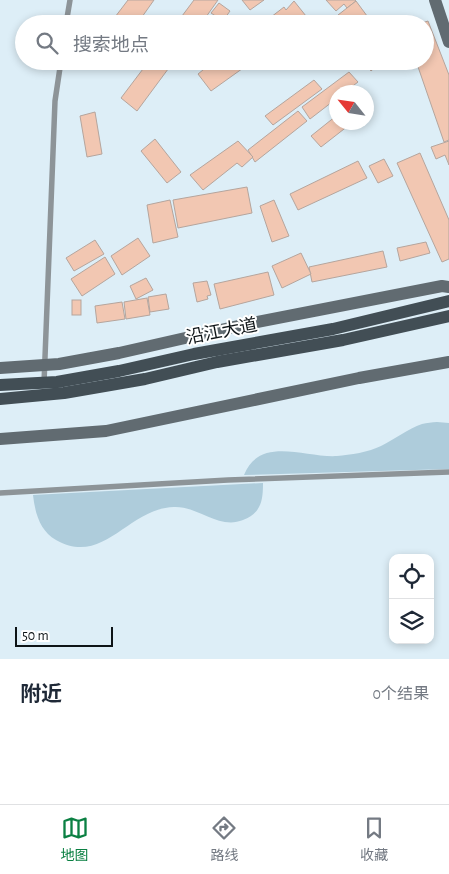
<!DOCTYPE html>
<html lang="zh">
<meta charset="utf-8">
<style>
body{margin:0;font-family:"Alegreya Sans","Noto Sans SC",sans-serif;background:#f6f6f7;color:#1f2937}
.controls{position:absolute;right:15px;bottom:15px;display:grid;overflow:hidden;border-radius:10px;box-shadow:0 2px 8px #0003}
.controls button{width:45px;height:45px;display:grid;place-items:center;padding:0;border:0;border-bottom:1px solid #e0e1e3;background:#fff;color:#1f2937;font:25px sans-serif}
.compass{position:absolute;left:329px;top:85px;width:45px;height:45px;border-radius:50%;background:#fff;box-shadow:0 2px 8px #0003;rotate:300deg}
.scale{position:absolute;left:15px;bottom:12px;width:98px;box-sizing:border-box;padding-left:5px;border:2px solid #0e1417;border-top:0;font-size:14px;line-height:18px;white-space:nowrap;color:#0e1417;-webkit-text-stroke:4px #fff;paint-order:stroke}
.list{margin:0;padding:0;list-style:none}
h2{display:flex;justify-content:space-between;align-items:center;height:65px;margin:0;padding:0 20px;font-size:21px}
h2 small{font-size:16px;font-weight:400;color:#747a83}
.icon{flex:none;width:28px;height:28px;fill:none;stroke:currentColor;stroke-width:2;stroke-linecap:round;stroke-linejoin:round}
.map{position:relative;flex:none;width:449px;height:659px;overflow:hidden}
.search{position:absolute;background:#fff;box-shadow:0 2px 8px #0003;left:15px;right:15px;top:15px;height:55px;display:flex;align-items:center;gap:12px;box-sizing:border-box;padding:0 18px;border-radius:28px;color:#747a83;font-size:19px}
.sheet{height:145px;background:#fff}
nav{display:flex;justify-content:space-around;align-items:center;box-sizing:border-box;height:70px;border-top:1px solid #e0e1e3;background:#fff;font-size:14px;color:#747a83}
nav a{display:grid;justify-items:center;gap:2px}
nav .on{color:#0b8043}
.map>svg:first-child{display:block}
.green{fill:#aeccdb}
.building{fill:#f2c7b2;stroke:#b5a59d}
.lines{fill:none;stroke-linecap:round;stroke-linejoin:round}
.lane{stroke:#8d9498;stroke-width:5.5}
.secondary{stroke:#616b71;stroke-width:12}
.primary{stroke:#424e55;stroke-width:12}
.labels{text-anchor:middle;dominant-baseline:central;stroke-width:4;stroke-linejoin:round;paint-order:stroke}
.street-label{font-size:18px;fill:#0e1417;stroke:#fff}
</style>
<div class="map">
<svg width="449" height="659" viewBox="0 0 449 659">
<rect width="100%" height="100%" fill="#ddeef7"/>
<g class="green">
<path d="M437,422L449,423V469L244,475C260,435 305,458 337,456C350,455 369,452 381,446C395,439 408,429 422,424C427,423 432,422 437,422Z"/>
<path d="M263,483C263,501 261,513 243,520C219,530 198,506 174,507C128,508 104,567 56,540C40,531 35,513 33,495Z"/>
</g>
<g class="building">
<path d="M128,0H154L137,24H115L112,21Z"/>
<path d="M194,0H218L201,24H176Z"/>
<path d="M242,0H264L250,10Z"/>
<path d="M326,0H355L356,1L347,8L344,4L336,11Z"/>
<path d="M294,1L306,16L298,22L299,24H262L284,7L286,10Z"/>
<path d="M356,1L373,24H345L338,15Z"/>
<path d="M219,3L230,11L223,21L211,13Z"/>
<path d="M428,21L449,75V140L444,142L416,61H425V24H419Z"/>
<path d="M149,61H174L137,111L121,98Z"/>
<path d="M214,61H253L211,91L198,74Z"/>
<path d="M364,61H382L371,71Z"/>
<path d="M349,72L358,82L345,92H336V99L310,119L302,107Z"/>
<path d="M314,80L322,89L273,125L265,116Z"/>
<path d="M298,111L307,121L255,162L248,150Z"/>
<path d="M95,112L102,154L87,157L80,116Z"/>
<path d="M336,116V122H353L321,147L311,136Z"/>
<path d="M155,139L181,172L167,183L141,151Z"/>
<path d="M238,141L253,157L242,167L237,163L203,190L190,175Z"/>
<path d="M449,141V165L445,155L436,159L431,147Z"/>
<path d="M420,153L449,220V259L442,262L397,163Z"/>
<path d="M384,159L393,176L378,183L369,166Z"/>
<path d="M358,161L367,178L298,210L290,194Z"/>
<path d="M247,187L252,213L178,228L173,200Z"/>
<path d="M170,200L178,237L153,243L147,205Z"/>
<path d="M274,200L289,236L272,242L260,206Z"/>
<path d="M138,238L150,256L122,275L111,256Z"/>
<path d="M95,240L104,254L74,271L66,258Z"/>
<path d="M426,242L430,253L400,261L397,248Z"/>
<path d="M383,251L387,267L312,282L309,267Z"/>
<path d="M301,253L311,274L282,288L272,266Z"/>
<path d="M105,257L115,274L82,296L71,279Z"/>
<path d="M268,272L274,295L220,309L214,284Z"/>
<path d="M146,278L153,290L136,299L130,286Z"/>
<path d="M207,281L211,295L207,296L208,299L197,302L193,283Z"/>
<path d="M166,294L169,309L150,312L148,297Z"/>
<path d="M147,298L150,315L126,319L124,302Z"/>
<rect x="72" y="300" width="9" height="15"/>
<path d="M122,302L125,319L97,323L95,306Z"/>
</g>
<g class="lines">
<g class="lane">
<path d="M66,24L70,0"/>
<path d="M44,383L55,101L61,61"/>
<path d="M0,493L228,480L449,472"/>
</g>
<g class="secondary">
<path d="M435,0L449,42"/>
<path d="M0,368L59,364L119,353L247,324L442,286L449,287"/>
<path d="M0,439L106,431L359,378L449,362"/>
</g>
<g class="primary">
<path d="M0,385L57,382L119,371L194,354L333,329L449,301"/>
<path d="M0,399L64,393L145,379L217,362L343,340L449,316"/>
</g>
</g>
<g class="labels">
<g class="street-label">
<text transform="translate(222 332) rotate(-11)">沿江大道</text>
</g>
</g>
</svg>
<div class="controls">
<button><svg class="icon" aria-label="locate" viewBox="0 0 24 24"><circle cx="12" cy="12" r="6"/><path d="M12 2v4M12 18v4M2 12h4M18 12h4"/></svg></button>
<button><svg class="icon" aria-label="layers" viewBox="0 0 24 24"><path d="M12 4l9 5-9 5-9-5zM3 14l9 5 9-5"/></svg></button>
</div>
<svg class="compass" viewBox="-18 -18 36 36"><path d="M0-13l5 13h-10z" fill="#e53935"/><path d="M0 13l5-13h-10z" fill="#747a83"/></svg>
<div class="scale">50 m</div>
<div class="search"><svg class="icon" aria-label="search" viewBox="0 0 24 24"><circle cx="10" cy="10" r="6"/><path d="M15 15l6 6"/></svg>搜索地点</div>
</div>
<section class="sheet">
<h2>附近<small>0个结果</small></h2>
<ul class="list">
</ul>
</section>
<nav>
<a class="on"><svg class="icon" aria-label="map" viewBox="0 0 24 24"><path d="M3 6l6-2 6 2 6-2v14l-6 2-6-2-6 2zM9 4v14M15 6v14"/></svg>地图</a>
<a><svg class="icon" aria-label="directions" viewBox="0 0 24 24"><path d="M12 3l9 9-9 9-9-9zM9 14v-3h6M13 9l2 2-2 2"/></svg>路线</a>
<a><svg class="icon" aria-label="saved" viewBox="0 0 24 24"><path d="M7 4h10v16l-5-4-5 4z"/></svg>收藏</a>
</nav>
